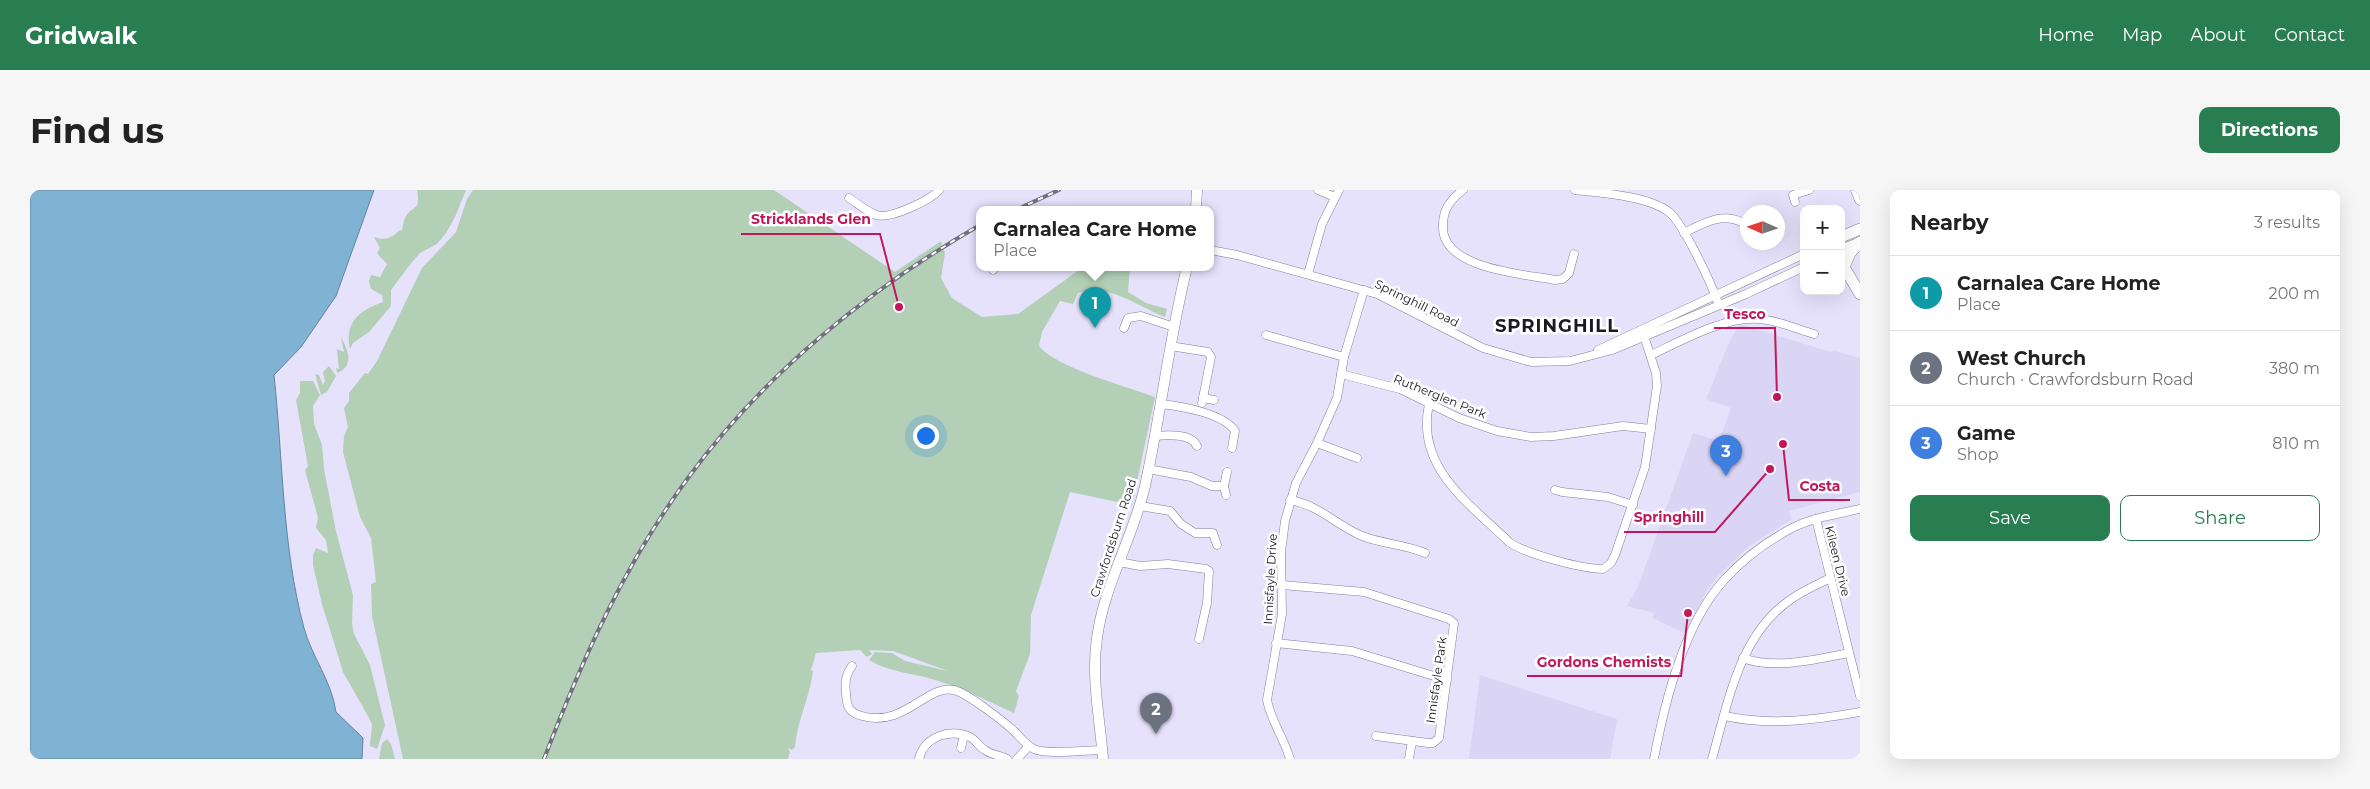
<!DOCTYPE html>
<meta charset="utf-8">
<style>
body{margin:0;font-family:Montserrat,sans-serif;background:#f6f6f6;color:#222}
.controls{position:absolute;right:15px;top:15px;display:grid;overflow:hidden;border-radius:10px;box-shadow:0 5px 20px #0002}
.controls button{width:45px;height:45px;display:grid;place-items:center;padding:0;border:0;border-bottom:1px solid #e0e0e0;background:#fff;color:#222;font:25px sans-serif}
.compass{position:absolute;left:1710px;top:15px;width:45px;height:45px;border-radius:50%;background:#fff;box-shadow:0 5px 20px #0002;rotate:273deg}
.you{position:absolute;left:895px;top:245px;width:18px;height:18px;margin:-12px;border:4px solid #fff;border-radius:50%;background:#1a73e8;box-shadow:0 0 0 8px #1a73e833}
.badge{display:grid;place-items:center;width:32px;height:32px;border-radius:50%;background:#287e51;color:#fff;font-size:16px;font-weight:700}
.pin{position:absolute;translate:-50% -41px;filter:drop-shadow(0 1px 2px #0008)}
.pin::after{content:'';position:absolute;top:26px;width:18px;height:15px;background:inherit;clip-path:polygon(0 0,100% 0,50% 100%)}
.popup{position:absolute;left:946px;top:16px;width:238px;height:65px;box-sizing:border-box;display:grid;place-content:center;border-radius:10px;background:#fff;filter:drop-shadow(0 1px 4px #0005);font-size:16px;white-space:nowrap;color:#767676}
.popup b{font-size:19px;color:#222}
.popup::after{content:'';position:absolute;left:50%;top:100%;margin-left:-10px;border:10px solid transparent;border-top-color:#fff}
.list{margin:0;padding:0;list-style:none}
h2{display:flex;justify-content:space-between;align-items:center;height:65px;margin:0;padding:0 20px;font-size:21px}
h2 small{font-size:16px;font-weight:400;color:#767676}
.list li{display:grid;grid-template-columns:32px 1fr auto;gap:15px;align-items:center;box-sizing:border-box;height:75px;padding:0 20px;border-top:1px solid #e0e0e0}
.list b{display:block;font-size:19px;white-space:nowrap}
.list p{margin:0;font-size:16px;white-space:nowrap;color:#767676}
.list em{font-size:16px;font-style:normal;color:#767676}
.actions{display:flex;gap:10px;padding:15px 20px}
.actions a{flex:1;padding:11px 0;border:1px solid #287e51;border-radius:10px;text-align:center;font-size:18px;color:#287e51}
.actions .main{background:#287e51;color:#fff}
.map{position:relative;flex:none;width:1830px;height:569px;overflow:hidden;border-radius:10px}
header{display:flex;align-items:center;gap:30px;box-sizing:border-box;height:70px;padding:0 25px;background:#287e51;color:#fff}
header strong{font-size:24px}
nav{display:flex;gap:28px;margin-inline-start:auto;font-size:18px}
.intro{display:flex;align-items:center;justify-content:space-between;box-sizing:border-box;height:120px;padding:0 30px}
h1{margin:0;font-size:35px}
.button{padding:12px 22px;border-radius:10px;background:#287e51;color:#fff;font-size:18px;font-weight:700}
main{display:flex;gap:30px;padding:0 30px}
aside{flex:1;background:#fff;border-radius:10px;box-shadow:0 5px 20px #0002}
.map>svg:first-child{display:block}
.built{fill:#dad5f5}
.green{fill:#b3d0b7}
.water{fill:#7fb2d3;stroke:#61849e}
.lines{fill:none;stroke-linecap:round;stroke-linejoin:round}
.minor-casing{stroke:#837f97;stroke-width:9}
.major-casing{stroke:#837f97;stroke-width:11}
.highway-casing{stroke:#837f97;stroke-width:12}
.minor{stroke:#fff;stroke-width:8}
.major{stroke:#fff;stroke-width:10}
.highway{stroke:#fff;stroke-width:11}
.rail-casing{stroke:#726f7f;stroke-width:4}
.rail{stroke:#fff;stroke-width:2;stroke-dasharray:5.5;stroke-linecap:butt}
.labels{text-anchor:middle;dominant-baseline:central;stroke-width:5;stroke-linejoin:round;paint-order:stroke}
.street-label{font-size:12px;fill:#1b1922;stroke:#fff}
.district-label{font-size:18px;font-weight:bold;letter-spacing:1px;fill:#1b1922;stroke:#fff}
.leader{fill:none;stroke:#c2185b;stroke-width:2}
.callout-dot{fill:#c2185b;stroke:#fff;stroke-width:2}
.callout-label{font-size:14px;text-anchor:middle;font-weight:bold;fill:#c2185b;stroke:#fff;stroke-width:5;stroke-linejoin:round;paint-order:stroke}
</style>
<header>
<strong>Gridwalk</strong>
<nav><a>Home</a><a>Map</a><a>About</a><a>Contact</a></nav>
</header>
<div class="intro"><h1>Find us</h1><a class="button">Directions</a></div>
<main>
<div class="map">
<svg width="1830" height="569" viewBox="0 0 1830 569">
<rect width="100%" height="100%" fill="#e6e2fc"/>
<g class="built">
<path d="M1710,134L1801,162L1805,161L1830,168V302L1759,321L1762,329L1718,357L1686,388L1676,402L1655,443L1622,428L1624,423L1597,416L1608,397L1663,243L1689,251L1701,218L1676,209L1700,150Z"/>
<path d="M1450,485L1587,529L1580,569H1439Z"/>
</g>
<g class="green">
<path d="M387,0H436L425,27L416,43L407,54L390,63L382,72L361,100V116L339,142L323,153L320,159C314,132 330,120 353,112L352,105L341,99L339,91L341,85L350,87L357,74L347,63L350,58L344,47C356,51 361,48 370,40L372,41C373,37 373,32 375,28C382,14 391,23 387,0Z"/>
<path d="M443,0H744L865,82L911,51L915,63L911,88L922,108L952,127L988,124L1049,80L1059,77H1100L1098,102L1116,113L1137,119L1135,127C1109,117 1077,92 1048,103L1043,114L1030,111L1012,142L1009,156C1025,177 1098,197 1125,207L1102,315L1040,302L1001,425L1000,464L986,501L989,506L984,523C958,511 932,498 905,490C883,483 858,482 839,470L845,462L862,463L875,471L918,481L863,461L839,460L842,464L837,467L830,460L786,463L781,480L783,481C780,507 767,531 765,557L762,560L758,558L760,562L758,569H373L342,426L341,394L346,392L341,348L330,327L313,262L314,246L318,237L314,218L319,211V203L335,183L338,184L347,171L392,78L426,42L437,9Z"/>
<path d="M311,148C319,160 324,177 307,183L306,178L309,179L307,159L314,162Z"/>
<path d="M299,176L306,186L297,202L291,205L285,184L289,185L293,195L295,191L293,182Z"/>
<path d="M270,191H283L290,205L283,216L284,234L292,255L294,279L306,341L323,405L322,433L324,444L340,475L355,535L347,559L340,556L342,534L339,528L313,482L292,414L283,375V365L286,358L298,363L296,350L286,338L288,328L275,280L278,276L266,210L270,203Z"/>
<path d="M357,549L361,554L365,569H349L352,553Z"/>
</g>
<path class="water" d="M0,0H344L306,106L271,157L244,185C253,269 252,356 274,438C282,467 302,492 306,522L333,548L332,569H0Z"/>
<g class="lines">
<g class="minor-casing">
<g id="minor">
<path d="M1288,0L1305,7"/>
<path d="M1433,0C1421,9 1413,19 1413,35C1410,79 1494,84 1525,90L1533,89L1539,83L1544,64"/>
<path d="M1545,0C1572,3 1618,6 1639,22C1653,33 1680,91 1687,110"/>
<path d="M819,8C827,13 836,21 846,25C859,30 901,10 909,0"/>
<path d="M1765,12L1763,5L1779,0"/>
<path d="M1654,43C1675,32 1696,20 1718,36"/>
<path d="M1811,59L1828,52"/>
<path d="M1180,60L1207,65L1347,104L1453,158L1501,172L1540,171L1582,160L1716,104L1774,77"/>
<path d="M963,80L966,77"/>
<path d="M1278,84L1292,34L1309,0"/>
<path d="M1094,138L1098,128L1111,126L1144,137"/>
<path d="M1236,145L1314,167"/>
<path d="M1140,156L1178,162L1181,167L1172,213"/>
<path d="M1568,160L1774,64"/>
<path d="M1621,165C1651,151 1695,126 1729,129C1747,130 1767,139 1784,144"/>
<path d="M1311,184L1370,199L1429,228L1467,241L1501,247L1524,246L1593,236L1621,239"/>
<path d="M1173,208L1184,210"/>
<path d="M1130,214C1150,216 1193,223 1205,241L1202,258"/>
<path d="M1399,214C1385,278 1440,314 1479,352C1495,364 1553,379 1573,379L1581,373L1585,365L1615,277L1627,196L1626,183L1612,140"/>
<path d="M1124,246C1137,245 1161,243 1167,256"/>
<path d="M1287,253L1327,268"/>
<path d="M1118,279L1161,287L1182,296H1194"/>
<path d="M1525,300L1532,302L1578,307L1603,315"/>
<path d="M1196,305L1194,296L1197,282"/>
<path d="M1260,310C1289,315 1306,335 1332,346C1352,354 1374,354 1395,363"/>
<path d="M1110,316L1140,321L1151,334L1165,343H1183L1187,355"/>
<path d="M1786,329L1830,506"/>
<path d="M1089,372L1110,376L1138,374L1176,379L1179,381L1177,413L1169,449"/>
<path d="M1252,395L1334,402L1419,429L1424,433L1409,548L1403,553H1398L1346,546"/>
<path d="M1246,453L1322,461L1417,490"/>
<path d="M1713,468C1742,480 1789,469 1819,463"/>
<path d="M822,476C815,486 815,492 816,504C817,517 818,522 832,526C874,538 897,494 924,500C937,503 973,531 984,541C990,547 996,555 1004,559C1015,565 1058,560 1072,560"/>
<path d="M1695,526C1739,536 1786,530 1830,522"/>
<path d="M931,558L934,545"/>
<path d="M889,569C894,547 919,538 940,547C946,550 949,557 955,560C961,565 970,565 977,569"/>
<path d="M987,569L999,556"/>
<path d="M1260,569C1254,548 1241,531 1237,510L1252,424L1251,362L1255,331L1266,293L1287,253L1307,208L1314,167L1334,100"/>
<path d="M1379,569L1382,551"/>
<path d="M1624,569C1635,511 1654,434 1694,390C1713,369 1739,350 1764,337C1785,327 1808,324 1830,319"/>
<path d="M1682,569C1698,513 1709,445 1760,410C1772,401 1787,395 1800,388"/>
</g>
</g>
<g class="major-casing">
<g id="major">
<path d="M1826,0L1830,10"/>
<path d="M1166,19L1167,0"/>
<path d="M1073,569C1070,529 1061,488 1067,448C1074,395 1103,348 1115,296C1131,224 1139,149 1157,77"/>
</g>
</g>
<g class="highway-casing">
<g id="highway">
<path d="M1811,47L1830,39"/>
<path d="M1811,72L1830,104"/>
<path d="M1814,77L1820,63L1830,52"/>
</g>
</g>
<use href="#minor" class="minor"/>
<use href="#major" class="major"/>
<use href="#highway" class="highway"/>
<g class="rail-casing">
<g id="rail">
<path d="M988,19L1029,0"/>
<path d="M514,569C552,470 595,373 658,288C734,184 839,99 950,35"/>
</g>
</g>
<use href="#rail" class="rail"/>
</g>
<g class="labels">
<g class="street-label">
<text transform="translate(1387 113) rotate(26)">Springhill Road</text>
<text transform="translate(1410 206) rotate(22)">Rutherglen Park</text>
<text transform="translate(1083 348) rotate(-72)">Crawfordsburn Road</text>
<text transform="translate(1808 371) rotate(76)">Kileen Drive</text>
<text transform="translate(1240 389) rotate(-87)">Innisfayle Drive</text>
<text transform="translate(1406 490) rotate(-82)">Innisfayle Park</text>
</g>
<g class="district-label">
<text x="1527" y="136">SPRINGHILL</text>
</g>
</g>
<path class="leader" d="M869 117L850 44H711M1747 207L1745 138H1684M1753 254L1759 310H1820M1740 279L1685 342H1594M1658 423L1651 486H1497"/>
<g class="callout-dot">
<circle cx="869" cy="117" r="5"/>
<circle cx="1747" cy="207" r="5"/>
<circle cx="1753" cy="254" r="5"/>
<circle cx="1740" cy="279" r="5"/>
<circle cx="1658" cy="423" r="5"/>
</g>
<g class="callout-label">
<text x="781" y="34">Stricklands Glen</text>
<text x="1715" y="129">Tesco</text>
<text x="1790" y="301">Costa</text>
<text x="1639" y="332">Springhill</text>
<text x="1574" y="477">Gordons Chemists</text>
</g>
</svg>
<div class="controls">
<button>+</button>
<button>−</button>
</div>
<svg class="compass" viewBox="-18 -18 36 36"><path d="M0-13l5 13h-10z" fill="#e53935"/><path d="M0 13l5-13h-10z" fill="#767676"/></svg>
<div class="you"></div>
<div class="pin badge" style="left:1065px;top:138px;background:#0f9aa8">1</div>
<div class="popup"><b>Carnalea Care Home</b>Place</div>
<div class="pin badge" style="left:1126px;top:544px;background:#6b7280">2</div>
<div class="pin badge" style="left:1696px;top:286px;background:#3f7fe0">3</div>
</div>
<aside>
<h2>Nearby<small>3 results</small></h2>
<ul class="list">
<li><span class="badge" style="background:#0f9aa8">1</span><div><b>Carnalea Care Home</b><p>Place</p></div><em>200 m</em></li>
<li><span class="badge" style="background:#6b7280">2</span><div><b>West Church</b><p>Church · Crawfordsburn Road</p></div><em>380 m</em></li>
<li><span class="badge" style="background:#3f7fe0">3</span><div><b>Game</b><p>Shop</p></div><em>810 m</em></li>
</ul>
<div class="actions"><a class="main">Save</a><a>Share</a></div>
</aside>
</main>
